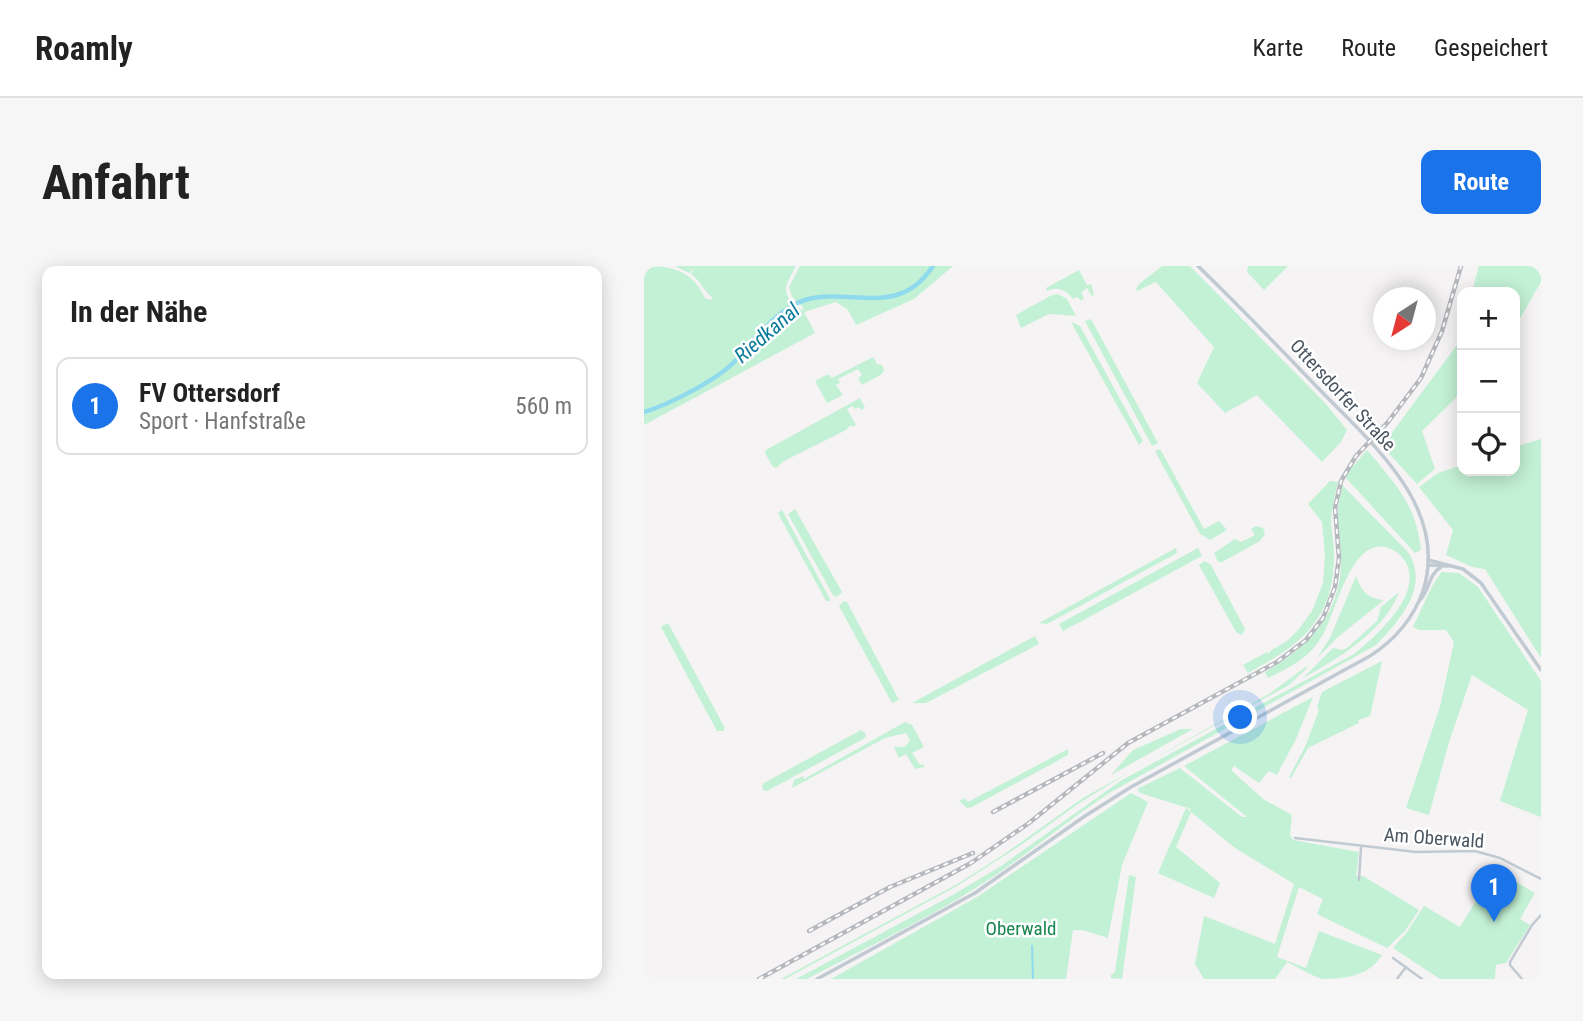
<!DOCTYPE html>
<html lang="de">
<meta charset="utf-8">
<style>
body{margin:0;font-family:"Roboto Condensed",sans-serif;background:#f6f6f6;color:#222}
.controls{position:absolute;right:21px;top:21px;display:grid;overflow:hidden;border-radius:14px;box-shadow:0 4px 18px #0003}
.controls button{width:63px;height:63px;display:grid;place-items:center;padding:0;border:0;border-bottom:2px solid #e0e0e0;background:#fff;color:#222;font:35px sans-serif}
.compass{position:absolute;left:729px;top:21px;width:63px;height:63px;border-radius:50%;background:#fff;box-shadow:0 4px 18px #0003;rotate:216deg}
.you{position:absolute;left:597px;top:452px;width:24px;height:24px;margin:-18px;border:5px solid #fff;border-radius:50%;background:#1a73e8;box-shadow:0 0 0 10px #1a73e833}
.badge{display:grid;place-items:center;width:46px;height:46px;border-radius:50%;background:#1a73e8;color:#fff;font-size:23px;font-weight:700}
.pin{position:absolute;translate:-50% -58px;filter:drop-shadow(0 2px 4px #0008)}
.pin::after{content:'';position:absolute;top:37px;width:24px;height:21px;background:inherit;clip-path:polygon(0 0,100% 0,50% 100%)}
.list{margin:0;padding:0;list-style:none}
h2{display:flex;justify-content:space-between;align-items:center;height:91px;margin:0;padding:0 28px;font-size:30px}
h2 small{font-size:23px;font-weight:400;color:#767676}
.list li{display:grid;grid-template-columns:46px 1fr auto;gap:21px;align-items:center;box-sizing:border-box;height:98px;margin:0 14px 14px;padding:0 14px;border:2px solid #e0e0e0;border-radius:14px}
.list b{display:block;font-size:26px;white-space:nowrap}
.list p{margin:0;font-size:23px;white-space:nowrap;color:#767676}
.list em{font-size:23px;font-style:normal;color:#767676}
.icon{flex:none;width:38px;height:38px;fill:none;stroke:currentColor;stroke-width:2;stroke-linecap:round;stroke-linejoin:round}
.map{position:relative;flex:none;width:897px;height:713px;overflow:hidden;border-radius:14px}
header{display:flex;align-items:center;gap:42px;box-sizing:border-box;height:98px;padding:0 35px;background:#fff;border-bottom:2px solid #e0e0e0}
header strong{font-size:33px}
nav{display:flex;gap:38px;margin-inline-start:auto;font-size:24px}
.intro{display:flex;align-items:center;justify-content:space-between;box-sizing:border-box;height:168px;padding:0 42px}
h1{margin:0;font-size:49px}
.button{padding:18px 32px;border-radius:14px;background:#1a73e8;color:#fff;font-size:24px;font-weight:700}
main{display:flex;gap:42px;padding:0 42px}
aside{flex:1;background:#fff;border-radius:14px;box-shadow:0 4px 18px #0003}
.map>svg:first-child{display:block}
.green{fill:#c3f1d5}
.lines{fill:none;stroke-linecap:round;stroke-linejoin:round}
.stream{stroke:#90daee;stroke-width:2}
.canal{stroke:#90daee;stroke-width:4.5}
.minor{stroke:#c1cad2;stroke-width:2.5}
.tertiary{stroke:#c1cad2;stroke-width:3.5}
.rail-casing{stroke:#b5b8bd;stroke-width:4.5}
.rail{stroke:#fff;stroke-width:2;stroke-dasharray:5;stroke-linecap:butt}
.labels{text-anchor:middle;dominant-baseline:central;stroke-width:5;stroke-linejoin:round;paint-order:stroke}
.street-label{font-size:19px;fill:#4a5661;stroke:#fff}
.park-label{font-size:19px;fill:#17864f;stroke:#fff}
.water-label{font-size:21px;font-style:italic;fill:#0c7c9b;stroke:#fff}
</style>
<header>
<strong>Roamly</strong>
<nav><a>Karte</a><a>Route</a><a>Gespeichert</a></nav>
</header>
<div class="intro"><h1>Anfahrt</h1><a class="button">Route</a></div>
<main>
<aside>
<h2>In der Nähe<small></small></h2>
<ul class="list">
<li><span class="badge">1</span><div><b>FV Ottersdorf</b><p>Sport · Hanfstraße</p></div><em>560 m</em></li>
</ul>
</aside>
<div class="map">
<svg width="897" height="713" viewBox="0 0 897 713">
<rect width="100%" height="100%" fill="#f5f3f3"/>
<g class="green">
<path d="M0,0C28,0 48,4 61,32L67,34L69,32C59,25 57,15 47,8L51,1L45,7L31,0H152C139,24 136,27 159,45V41L148,31L145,21L156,0H309L270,33L212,59L204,44L192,36L160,46L171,67L0,159Z"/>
<path d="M518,0H546L681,137L703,164L697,176L678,196L613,129L581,147L553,117L570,81L512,16L493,25L492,23L495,18Z"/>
<path d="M604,0H644L620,24L603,6Z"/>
<path d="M835,0H897V16L871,61V26H828Z"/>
<path d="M435,4L443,19L447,18L450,29L448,30L443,22L437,26L440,32L437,35L433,31L429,33C422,24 414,20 403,25L402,22Z"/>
<path d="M414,28L423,33L432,50L405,48L377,62L372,49L408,29Z"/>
<path d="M447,53L514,177L508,180L441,55Z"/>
<path d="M427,56L436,60L499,175L495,179Z"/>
<path d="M818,65V126L778,165L791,203L773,218L738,180L816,75Z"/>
<path d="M229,91L233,98L238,99L240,104L238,108L218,119L214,112L218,109L214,103L194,113L196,117L192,119L199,129L183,137L171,115L184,108L188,112Z"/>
<path d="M216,132L221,142L217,144L215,141L211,143L209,140L203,143L212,159L209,161L207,159L202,164L140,195L132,202L129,201L121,187L122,184Z"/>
<path d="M897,173V392L841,303L828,301L802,289L809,264L775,221L794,207L818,199V205H871V181Z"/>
<path d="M516,183L560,263L575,255L583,264L566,274L556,268L511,185Z"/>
<path d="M723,184C752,219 772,238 777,284L771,287L702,212L704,206Z"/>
<path d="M686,215L694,216C691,229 688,241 687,254C687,265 690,276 690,286C691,353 658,378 604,407L599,399L623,386L625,388L626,385L643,375L654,364L668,345L679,317L681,290L678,256L664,238Z"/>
<path d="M698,219L764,286C786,321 756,354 732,379L467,526C424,554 384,588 341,616C286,652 221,682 163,713H152L307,630L357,600L478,514L710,388C732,370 779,329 762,297C758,289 750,283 742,281C704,273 692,352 675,375C662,394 644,402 624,412L621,406C667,379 699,346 697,289C697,278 694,268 693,257C693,245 696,231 698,219Z"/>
<path d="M151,243L198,326L193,331L189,329L144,248Z"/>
<path d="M138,244L186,333V335H182L135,249L134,247Z"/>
<path d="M612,260L619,262L621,268L616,275L578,296H574L570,287L591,273L597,276L611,269L607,263Z"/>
<path d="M532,282L533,287L403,358L395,357Z"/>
<path d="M554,282L558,290L419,365L415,358Z"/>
<path d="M561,295L567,299L601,363L598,369L592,366L555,299Z"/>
<path d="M798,306L815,307L834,321L897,415V551L856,535L884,444L828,409L805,476L785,549L762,542L796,441L810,376L802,364H775L769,361C776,348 789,314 798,306Z"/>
<path d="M712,310C717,324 723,333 740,334L695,370L673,392L686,372Z"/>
<path d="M755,326C742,364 692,394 659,412L689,382L698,384L703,382L733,355L737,341Z"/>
<path d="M200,335L203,336L255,434L248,437L195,340Z"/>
<path d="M24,357L81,462L79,465H73L17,361Z"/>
<path d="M391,370L395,378L282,437H268Z"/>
<path d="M738,395L726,450L714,454L715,457L664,482L647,512L645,511L661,481L675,444L673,441L678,426Z"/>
<path d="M663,400V402L645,419L487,505L434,538L377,579L313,620L141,713H137L315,617L359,589L439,532L625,428Z"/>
<path d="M669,431L652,473L633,509L625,505L615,517L590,500L587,504L619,533L648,549L646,569L649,574L715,586L712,610H719L775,644L761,665L743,682L673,648L679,633L655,621L633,691L662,702L675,665L738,689C726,709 703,713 679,713C667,710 654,701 643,696L631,713H560L551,698L560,650L631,678L650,618L591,582L547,546L532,581L576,617L570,632L514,607L542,542L546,545L547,543L496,527L493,523L536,502L598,551H603L540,500Z"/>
<path d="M261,456L268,459L280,481L268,487L276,499L279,498L280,501L271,503L262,488L255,492L250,481H261L266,474L262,467L241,472L148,522L150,514L159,510L160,513Z"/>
<path d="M537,463H549L467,509L489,484Z"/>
<path d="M217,464L222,468L221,472L123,525L119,524L118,520L120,517Z"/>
<path d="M424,483V489L328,541L323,542L315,535L320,532L324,536Z"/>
<path d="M487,527L504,536L478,599L464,672L439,664H429L422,713H187L333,631Z"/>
<path d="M851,604L891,627L876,653L886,659L862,697L852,699L851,713H796L749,682L763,666L780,640L816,661Z"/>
<path d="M485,609L492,611L478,713L467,712V709L471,706Z"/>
</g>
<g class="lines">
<path class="stream" d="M388,680L389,713"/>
<path class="canal" d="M0,146C24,139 71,115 89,97C109,77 133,42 161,34C208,21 254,53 289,0"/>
<g class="minor">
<path d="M651,572L772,586L831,585L856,592L897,613"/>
<path d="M715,614L717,581"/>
<path d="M749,692L778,713"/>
<path d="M753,713L762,701"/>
<path d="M878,713L866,699V696L888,659L897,649"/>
</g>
<g class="tertiary">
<path d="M784,294L819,303L837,317L897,404"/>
<path d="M784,299L804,300"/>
<path d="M776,334C786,323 784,309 797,301"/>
<path d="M173,713L331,627L441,550L487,521L726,390C751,374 769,353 779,325C806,241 726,176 674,122C635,81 595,40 554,0"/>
</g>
<g class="rail-casing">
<g id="rail">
<path d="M349,546L459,487"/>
<path d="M165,665L246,621L329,587"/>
<path d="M115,713L327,597L385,557L484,477L633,396L662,374L679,352L691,321L695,292L691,242L697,215L712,190L744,156L777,112L798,65L817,0"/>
</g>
</g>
<use href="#rail" class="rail"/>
</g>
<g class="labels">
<g class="street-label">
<text transform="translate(699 129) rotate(47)">Ottersdorfer Straße</text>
<text transform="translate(790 572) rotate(4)">Am Oberwald</text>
</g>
<g class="park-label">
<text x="377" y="662">Oberwald</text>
</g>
<g class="water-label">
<text transform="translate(123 67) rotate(-41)">Riedkanal</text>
</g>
</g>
</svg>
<div class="controls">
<button>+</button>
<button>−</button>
<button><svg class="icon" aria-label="locate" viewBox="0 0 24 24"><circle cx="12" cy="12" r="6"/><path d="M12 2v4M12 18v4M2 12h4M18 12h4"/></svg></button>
</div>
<svg class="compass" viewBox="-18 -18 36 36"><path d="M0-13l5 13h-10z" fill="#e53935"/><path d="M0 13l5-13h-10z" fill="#767676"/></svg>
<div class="you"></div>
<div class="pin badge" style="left:850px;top:656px">1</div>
</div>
</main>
